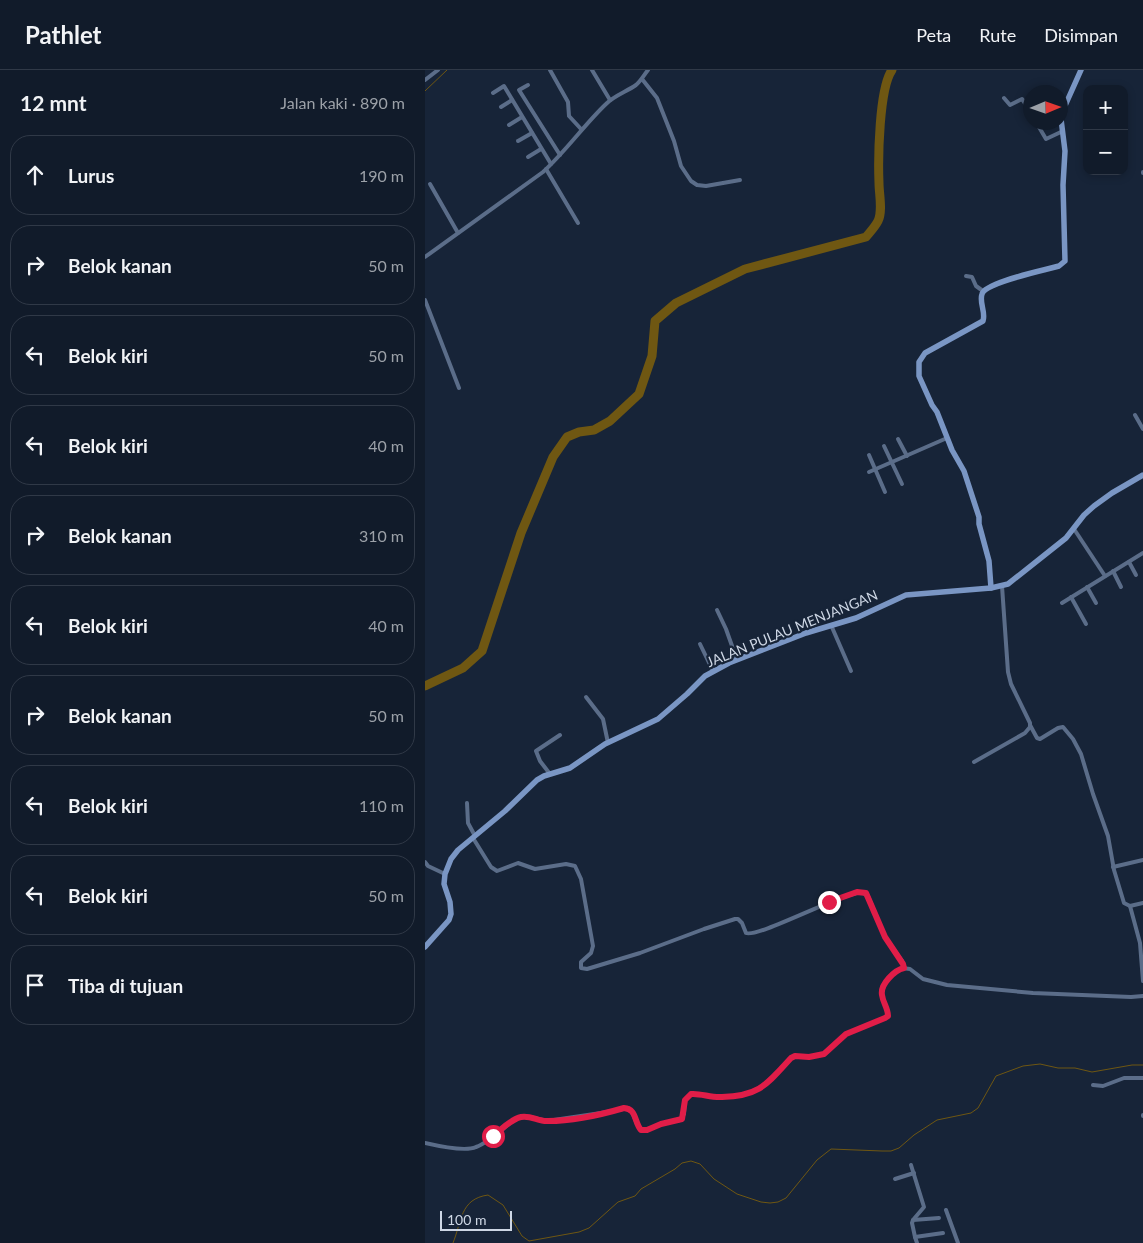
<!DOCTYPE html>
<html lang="id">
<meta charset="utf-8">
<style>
body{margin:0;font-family:Lato,sans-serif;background:#1a2432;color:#f1f3f6}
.controls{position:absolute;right:15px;top:15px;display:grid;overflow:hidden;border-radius:10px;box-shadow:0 2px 8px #0003}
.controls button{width:45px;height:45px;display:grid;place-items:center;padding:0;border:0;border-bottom:1px solid #303947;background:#111b2a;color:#f1f3f6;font:25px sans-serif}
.compass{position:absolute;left:598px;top:15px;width:45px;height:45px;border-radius:50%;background:#111b2a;box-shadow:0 2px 8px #0003;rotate:88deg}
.scale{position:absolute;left:15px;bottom:12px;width:72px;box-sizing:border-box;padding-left:5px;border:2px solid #ced7e5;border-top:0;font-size:14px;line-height:18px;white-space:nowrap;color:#ced7e5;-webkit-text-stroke:4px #172438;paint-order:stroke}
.stop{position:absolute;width:15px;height:15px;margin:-11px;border:4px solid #e11d48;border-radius:50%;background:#fff}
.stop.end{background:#e11d48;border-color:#fff;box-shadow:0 1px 5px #0008}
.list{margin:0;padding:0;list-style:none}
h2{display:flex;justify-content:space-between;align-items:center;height:65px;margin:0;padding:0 20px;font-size:21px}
h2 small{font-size:16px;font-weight:400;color:#9ca1a8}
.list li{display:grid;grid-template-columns:32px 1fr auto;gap:15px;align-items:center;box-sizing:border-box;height:80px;margin:0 10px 10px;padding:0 10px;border:1px solid #303947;border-radius:20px}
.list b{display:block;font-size:19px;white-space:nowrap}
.list em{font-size:16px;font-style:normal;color:#9ca1a8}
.icon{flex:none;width:28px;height:28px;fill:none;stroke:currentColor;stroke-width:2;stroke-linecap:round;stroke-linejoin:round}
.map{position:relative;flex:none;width:718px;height:1173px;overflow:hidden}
header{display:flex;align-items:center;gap:30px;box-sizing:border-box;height:70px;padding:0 25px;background:#111b2a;border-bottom:1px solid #303947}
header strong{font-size:24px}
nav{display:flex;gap:28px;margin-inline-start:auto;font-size:18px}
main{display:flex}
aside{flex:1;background:#111b2a}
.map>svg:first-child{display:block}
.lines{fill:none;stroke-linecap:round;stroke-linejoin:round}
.stream{stroke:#6f5712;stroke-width:1}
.river{stroke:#6f5712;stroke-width:9}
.street{stroke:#5b6d89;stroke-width:4}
.secondary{stroke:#7a96c4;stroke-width:5.5}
.route{stroke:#e11d48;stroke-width:6}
.labels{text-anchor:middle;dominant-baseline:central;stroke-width:4.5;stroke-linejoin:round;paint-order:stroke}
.street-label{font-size:14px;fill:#ced7e5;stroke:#172438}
</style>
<header>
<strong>Pathlet</strong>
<nav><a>Peta</a><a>Rute</a><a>Disimpan</a></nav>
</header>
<main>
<aside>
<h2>12 mnt<small>Jalan kaki · 890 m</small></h2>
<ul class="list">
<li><svg class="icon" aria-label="ahead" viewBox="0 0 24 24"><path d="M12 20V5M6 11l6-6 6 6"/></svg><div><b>Lurus</b></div><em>190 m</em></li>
<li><svg class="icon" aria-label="right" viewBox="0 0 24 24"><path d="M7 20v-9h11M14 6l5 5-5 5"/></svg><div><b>Belok kanan</b></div><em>50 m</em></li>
<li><svg class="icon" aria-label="left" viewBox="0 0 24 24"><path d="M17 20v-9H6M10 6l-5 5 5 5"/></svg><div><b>Belok kiri</b></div><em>50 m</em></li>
<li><svg class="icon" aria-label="left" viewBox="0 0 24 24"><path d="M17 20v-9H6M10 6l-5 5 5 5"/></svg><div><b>Belok kiri</b></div><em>40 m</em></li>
<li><svg class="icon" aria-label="right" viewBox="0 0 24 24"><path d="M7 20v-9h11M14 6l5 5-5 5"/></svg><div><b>Belok kanan</b></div><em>310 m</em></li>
<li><svg class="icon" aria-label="left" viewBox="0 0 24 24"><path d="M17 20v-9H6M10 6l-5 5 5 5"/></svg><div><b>Belok kiri</b></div><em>40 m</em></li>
<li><svg class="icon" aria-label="right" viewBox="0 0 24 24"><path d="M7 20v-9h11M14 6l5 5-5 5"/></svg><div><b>Belok kanan</b></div><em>50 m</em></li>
<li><svg class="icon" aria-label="left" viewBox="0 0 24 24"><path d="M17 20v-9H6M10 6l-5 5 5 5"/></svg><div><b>Belok kiri</b></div><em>110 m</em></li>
<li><svg class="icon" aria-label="left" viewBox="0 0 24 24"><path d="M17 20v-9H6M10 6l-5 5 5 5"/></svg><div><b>Belok kiri</b></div><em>50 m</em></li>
<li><svg class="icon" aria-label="arrive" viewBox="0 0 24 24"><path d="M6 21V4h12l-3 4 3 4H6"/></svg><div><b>Tiba di tujuan</b></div></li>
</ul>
</aside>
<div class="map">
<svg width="718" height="1173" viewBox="0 0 718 1173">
<rect width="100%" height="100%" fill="#172438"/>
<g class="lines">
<g class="stream">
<path d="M0,21L22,0"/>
<path d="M28,1173C37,1151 35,1129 63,1125L78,1135L97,1166L104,1171L154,1162L164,1158L193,1132L210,1126L216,1119L250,1099L257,1093L266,1091L275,1094L289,1109L312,1124L336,1132L345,1133L353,1132L361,1128L392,1090L406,1079L457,1081H466L474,1078L489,1065L512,1050L546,1043L553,1038L571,1006L598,996L615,994L633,998H650L667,1002L707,995H718"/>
</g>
<path class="river" d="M0,616L38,598L57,581L96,463L128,387L142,367L154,362L169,360L185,351L214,324L227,286L230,251L251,233L320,199L441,167C445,162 450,157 453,151C458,141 454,124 454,113C453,89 454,18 467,0"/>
<g class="street">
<path d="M125,0L143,32L144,46L156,59"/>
<path d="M167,0L185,30"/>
<path d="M217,9L232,28L249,71L256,96L266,111L272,115L281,116L315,110"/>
<path d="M0,10L13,0"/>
<path d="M103,15L94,20L135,85"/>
<path d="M68,23L79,16L126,94"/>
<path d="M579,28L585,35L597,29L606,42"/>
<path d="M76,37L87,30"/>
<path d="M611,52L621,69L638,61"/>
<path d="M84,55L97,47"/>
<path d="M93,71L107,63"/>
<path d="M103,87L116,79"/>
<path d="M121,99L153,153"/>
<path d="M718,102V103"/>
<path d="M5,114L33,163"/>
<path d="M0,187L118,102C141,81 159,55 181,34C190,25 201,22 211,15C216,11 219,5 223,0"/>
<path d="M541,206L547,207L551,216L558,221"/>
<path d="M0,230L34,318"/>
<path d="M710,345L718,359"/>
<path d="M473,369L482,386"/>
<path d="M459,376L477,414"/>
<path d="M444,385L460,422"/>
<path d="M444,402L522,368"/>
<path d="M649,459L680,506"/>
<path d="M704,492L711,505"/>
<path d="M688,501L696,517"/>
<path d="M662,517L671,533"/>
<path d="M646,527L661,554"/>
<path d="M637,533L718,483"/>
<path d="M292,540L301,559L312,590"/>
<path d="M406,555L426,601"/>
<path d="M275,574L288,601"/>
<path d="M161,627L178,649L183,673"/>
<path d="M605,655L612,668L615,669L633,658L638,657L648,669L656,684L668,724L683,766L689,800L699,833L705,836L718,833"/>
<path d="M549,692L600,663L605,657V653L586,614L583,602L577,516"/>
<path d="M125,704L115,691L111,681L135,665"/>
<path d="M42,733L43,753L50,766"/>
<path d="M48,768L66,797L72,801L93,793L110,799L141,794L150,796L156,809L168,876L166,883L156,892V898L162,899L215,883L279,859L310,849H313L317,853L321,863C333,868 414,824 437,822L443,826L460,867L477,891L479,898"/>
<path d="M0,792L3,796L20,804"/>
<path d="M688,797L718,790"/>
<path d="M705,836L715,873L718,911"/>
<path d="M668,1015L678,1016L699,1008H718"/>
<path d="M718,1046V1045"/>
<path d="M0,1073C13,1076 40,1082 51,1077C65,1072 78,1058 90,1049L97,1047H105L122,1051L176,1043L203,1038C212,1044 208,1056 219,1061L236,1054L255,1050L259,1044L260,1030L266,1024C276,1023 286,1028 297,1027C335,1026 342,1014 366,988L370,986L384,987L399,984L421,964L460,948L463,946C463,938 459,933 457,926C454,915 468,903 477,898L485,899L498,909L522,915L608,923L706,927L718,926"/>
<path d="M486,1095L499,1137L488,1150"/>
<path d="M470,1109L489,1103"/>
<path d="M521,1140L533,1173"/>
<path d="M490,1167L487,1153L488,1150L514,1148"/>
<path d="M492,1173L490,1167L518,1163"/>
</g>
<g class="secondary">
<path d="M566,518L564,491L554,454V447L539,401L527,380L512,342L507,335L494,306V292L500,283L558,251C561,242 554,233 557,224C560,212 621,200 634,196L640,191L638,115L640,81L636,49L639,38L656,0"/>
<path d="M0,877L24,850L26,844L25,832L19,814L20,804L26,789L33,780L80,741L112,710L119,706L145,698L180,674L233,649L262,624L280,606L304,593L381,563L431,548L481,525L566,518L583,514L641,468L659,445L669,436L687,423L718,405"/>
</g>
</g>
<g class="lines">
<path class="route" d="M68,1066C76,1060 86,1049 96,1047C106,1045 114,1052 123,1051C148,1051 175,1045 199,1038C212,1039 209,1052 216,1060H222L236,1054L257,1049L260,1030L266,1024C276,1023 286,1028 297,1027C335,1026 342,1014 366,988L370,986L384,987L399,984L421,964L460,948L463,946C463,938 458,933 457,925C455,914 470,900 479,898L478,894L460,867L441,823L432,822L404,832"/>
</g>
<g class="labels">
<g class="street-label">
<text transform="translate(367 558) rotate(-22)">JALAN PULAU MENJANGAN</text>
</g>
</g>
</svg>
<div class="controls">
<button>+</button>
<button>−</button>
</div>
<svg class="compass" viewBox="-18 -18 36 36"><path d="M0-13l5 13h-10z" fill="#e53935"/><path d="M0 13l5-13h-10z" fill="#9ca1a8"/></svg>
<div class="scale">100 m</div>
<div class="stop" style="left:68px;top:1066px"></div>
<div class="stop end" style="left:404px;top:832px"></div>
</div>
</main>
